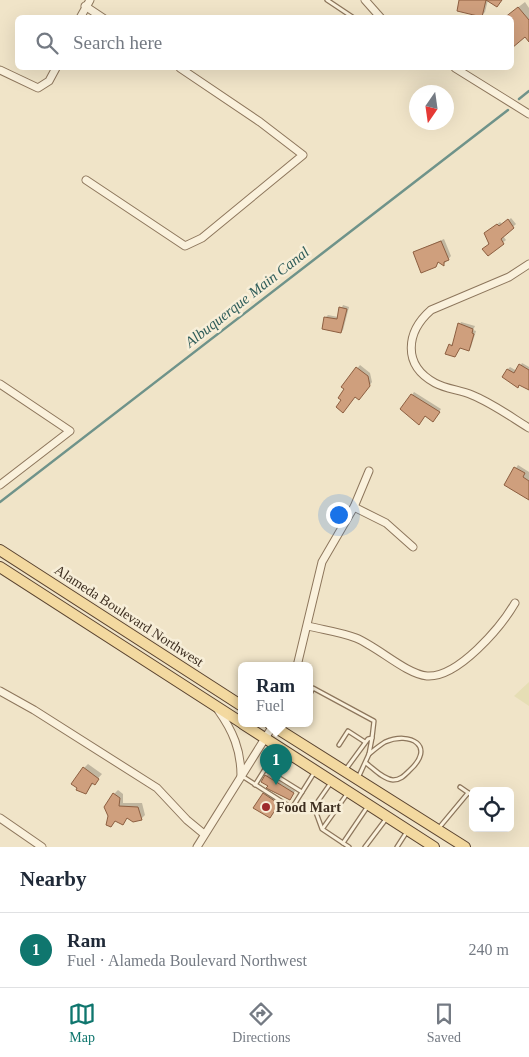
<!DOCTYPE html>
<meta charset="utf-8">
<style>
body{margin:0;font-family:"Times New Roman",serif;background:#f6f6f7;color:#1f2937}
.controls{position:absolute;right:15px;bottom:15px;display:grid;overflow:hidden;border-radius:8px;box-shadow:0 5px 20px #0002}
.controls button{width:45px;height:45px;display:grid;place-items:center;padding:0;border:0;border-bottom:1px solid #e0e1e3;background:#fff;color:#1f2937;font:25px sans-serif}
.compass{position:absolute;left:409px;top:85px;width:45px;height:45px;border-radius:50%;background:#fff;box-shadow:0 5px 20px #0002;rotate:193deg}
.you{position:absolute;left:338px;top:514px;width:18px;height:18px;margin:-12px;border:4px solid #fff;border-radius:50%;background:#1a73e8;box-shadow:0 0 0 8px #1a73e833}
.badge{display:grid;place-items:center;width:32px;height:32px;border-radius:50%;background:#0f766e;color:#fff;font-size:16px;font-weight:700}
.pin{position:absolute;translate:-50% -41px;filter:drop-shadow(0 1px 2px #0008)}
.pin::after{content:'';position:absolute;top:26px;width:18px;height:15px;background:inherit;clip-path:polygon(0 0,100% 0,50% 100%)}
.popup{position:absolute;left:238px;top:662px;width:75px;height:65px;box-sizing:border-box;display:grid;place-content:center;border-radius:8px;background:#fff;filter:drop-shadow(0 1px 4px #0005);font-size:16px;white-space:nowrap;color:#747a83}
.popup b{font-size:19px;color:#1f2937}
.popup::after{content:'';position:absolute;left:50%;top:100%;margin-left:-10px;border:10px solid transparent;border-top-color:#fff}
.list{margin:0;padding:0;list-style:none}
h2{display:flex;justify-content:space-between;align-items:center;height:65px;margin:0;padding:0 20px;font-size:21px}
h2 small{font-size:16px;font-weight:400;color:#747a83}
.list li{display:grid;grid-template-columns:32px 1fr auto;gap:15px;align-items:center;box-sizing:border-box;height:75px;padding:0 20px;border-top:1px solid #e0e1e3}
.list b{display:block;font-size:19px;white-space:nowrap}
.list p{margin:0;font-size:16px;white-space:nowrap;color:#747a83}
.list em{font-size:16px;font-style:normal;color:#747a83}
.icon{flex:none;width:28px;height:28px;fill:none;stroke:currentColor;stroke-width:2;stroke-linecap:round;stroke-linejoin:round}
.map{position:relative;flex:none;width:529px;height:847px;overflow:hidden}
.search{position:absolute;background:#fff;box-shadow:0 5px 20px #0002;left:15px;right:15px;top:15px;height:55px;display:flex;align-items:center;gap:12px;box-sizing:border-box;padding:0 18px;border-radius:8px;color:#747a83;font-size:19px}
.sheet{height:140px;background:#fff}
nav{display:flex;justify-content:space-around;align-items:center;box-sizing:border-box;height:70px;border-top:1px solid #e0e1e3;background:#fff;font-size:14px;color:#747a83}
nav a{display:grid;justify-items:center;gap:2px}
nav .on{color:#0f766e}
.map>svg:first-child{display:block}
.farmland{fill:#e6deb5}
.shadow{fill:#0003}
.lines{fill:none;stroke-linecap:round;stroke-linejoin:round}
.stream{stroke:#6f938a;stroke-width:2.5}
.building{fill:#cf9f7d;stroke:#8d5f41}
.lane-casing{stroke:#8d765c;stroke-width:5.5}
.street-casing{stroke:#8d765c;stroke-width:9}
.primary-casing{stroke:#5b4430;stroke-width:12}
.lane{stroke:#faf1dc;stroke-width:3}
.street{stroke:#faf1dc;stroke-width:7}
.primary{stroke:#f3d9a0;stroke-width:10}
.poi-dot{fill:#9e2a2b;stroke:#f7eed8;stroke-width:2}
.labels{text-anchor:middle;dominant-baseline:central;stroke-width:5;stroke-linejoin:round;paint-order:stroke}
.street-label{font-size:14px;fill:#3d2e20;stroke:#f7eed8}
.poi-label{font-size:14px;font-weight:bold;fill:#3d2e20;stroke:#f7eed8;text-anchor:start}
.water-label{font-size:15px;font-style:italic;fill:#2f5d5a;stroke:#f7eed8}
</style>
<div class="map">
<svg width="529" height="847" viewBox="0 0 529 847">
<rect width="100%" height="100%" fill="#f0e4c8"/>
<path class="farmland" d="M529,682V706L514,696Z"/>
<g class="shadow">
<path d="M460,0H502L497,6L488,0L485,12L481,16Z"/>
<path d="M525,2L529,8V40L525,35L513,45L512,18H504Z"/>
<path d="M511,218L516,224L503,236L506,240L488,255V231L500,222L503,225Z"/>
<path d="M444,239L451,256L444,264L439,261L435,266L414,252Z"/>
<path d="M343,305L349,307L343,330L341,332L323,328L326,317L328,315L338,317Z"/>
<path d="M461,322L475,326L473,330L476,331L471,347L468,350L460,347L457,353L450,345L454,343Z"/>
<path d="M522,363L529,367V389L520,384L518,386L508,369L510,367L517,371Z"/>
<path d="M360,365L370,373L372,382L362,396L355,395L343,386Z"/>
<path d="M414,392L441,409L435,418L412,395Z"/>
<path d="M518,465L529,472V500L505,485Z"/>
<path d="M88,764L102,774L86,792L84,768Z"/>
<path d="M268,774L295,791L292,796L266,776Z"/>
<path d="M118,790L123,794V803H142L145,815L141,819L128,817L122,824L116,820L111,826L114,794Z"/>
<path d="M268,790L282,799L270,817L264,794Z"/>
</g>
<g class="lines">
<g class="stream">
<path d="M519,99L529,91"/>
<path d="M0,502L508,110"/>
</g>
</g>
<g class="building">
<path d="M459,0H502L497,7L486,0L482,17L457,11Z"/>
<path d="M518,7L529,20V42L525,37L512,48V18H504Z"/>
<path d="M508,219L514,228L501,239L504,244L488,256L482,249L489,244L484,233L497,224L499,226Z"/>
<path d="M441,241L449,260L444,262V266L438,262L436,267L421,273L413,252Z"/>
<path d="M339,307L347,309L341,333L322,329L324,317L337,319Z"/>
<path d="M458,323L473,329L472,333L474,334L469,351L460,348L455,357L445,354L449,344L452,346Z"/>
<path d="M519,364L529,370V390L519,385L518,388L502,377L507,369L514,373Z"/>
<path d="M356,367L368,376L370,386L359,400L355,397L343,413L336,407L341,400L338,398L344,389L341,387Z"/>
<path d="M411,394L440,412L433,422L425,416L419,425L400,409Z"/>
<path d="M514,467L525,473L523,477L529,481V500L504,485Z"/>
<path d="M83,767L99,779L95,785L92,783L86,794L76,790L77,788L71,784Z"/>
<path d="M265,775L294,793L290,800L266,788L268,786L261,782Z"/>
<path d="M113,793L120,798L119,806L138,807L142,820L133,822L127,818L123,825L115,821L111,827L106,825L108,816L104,807Z"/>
<path d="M263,793L279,804L270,818L253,808Z"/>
</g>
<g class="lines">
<g class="lane-casing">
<g id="lane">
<path d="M327,0L354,18"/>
<path d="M310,694L313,688L374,721L372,738"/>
<path d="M339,745L348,731L365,742"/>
<path d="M366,763C374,769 383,779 393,780C400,780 404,776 409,771C437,746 410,731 385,742C380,745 374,750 369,754"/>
<path d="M346,769L368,739L372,738L369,754L358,778"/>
<path d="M242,776L292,808L314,773"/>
<path d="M330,784L314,807L322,829L349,847"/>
<path d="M255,785L265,769L302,792"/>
<path d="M460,787L473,796"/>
<path d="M323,828L347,794"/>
<path d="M438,829L468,793"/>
<path d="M343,843L368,806"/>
<path d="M365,847L386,819"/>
<path d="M397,847L406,833"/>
</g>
</g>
<g class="street-casing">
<g id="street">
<path d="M365,0L381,18"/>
<path d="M85,6L103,18"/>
<path d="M80,18L90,0"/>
<path d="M455,68L529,114"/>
<path d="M0,70L38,88L49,81L56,68"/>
<path d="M86,180L185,246L202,238L303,155L260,122L180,68"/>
<path d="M529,264L509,277L431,310C406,332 402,365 435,383C446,389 460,390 472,395C492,403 511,417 529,428"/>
<path d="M0,384L70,431L0,485"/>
<path d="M354,507L386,523L413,547"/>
<path d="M308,626C324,630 341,632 356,638C378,647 406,674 427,676C458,678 501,627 515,603"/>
<path d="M297,666L322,562L354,507L369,471"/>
<path d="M0,691L34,710L157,788L187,820L204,834"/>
<path d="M218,710C233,731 241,750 241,776"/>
<path d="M0,818L42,847"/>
<path d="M197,847L274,724"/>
</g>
</g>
<g class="primary-casing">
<g id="primary">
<path d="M0,550L242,706"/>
<path d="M0,567L242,723"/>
<path d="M243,724L434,847"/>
<path d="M270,724L465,847"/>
</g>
</g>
<use href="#lane" class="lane"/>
<use href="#street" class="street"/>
<use href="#primary" class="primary"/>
</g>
<circle class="poi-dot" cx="266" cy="807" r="5"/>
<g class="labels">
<g class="street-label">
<text transform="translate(129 616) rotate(33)">Alameda Boulevard Northwest</text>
</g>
<g class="poi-label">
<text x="276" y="807">Food Mart</text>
</g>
<g class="water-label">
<text transform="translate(247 297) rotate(-38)">Albuquerque Main Canal</text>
</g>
</g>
</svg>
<div class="controls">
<button><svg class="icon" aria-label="locate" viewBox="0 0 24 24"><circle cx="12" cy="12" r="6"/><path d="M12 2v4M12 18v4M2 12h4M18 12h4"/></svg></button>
</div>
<svg class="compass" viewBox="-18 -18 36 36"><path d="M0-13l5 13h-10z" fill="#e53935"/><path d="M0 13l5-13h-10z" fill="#747a83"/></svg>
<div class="you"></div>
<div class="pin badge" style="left:276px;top:785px">1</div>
<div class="popup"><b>Ram</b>Fuel</div>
<div class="search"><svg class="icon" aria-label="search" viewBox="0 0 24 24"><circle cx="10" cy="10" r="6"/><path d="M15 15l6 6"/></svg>Search here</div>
</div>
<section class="sheet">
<h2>Nearby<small></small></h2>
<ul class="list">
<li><span class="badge">1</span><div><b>Ram</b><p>Fuel · Alameda Boulevard Northwest</p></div><em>240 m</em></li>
</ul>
</section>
<nav>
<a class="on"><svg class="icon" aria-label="map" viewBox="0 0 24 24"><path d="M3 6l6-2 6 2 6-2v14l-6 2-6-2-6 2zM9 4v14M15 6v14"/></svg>Map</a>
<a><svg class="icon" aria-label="directions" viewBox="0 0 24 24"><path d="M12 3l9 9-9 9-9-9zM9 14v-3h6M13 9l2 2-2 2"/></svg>Directions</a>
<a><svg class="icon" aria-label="saved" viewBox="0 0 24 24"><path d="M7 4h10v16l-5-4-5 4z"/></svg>Saved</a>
</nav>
